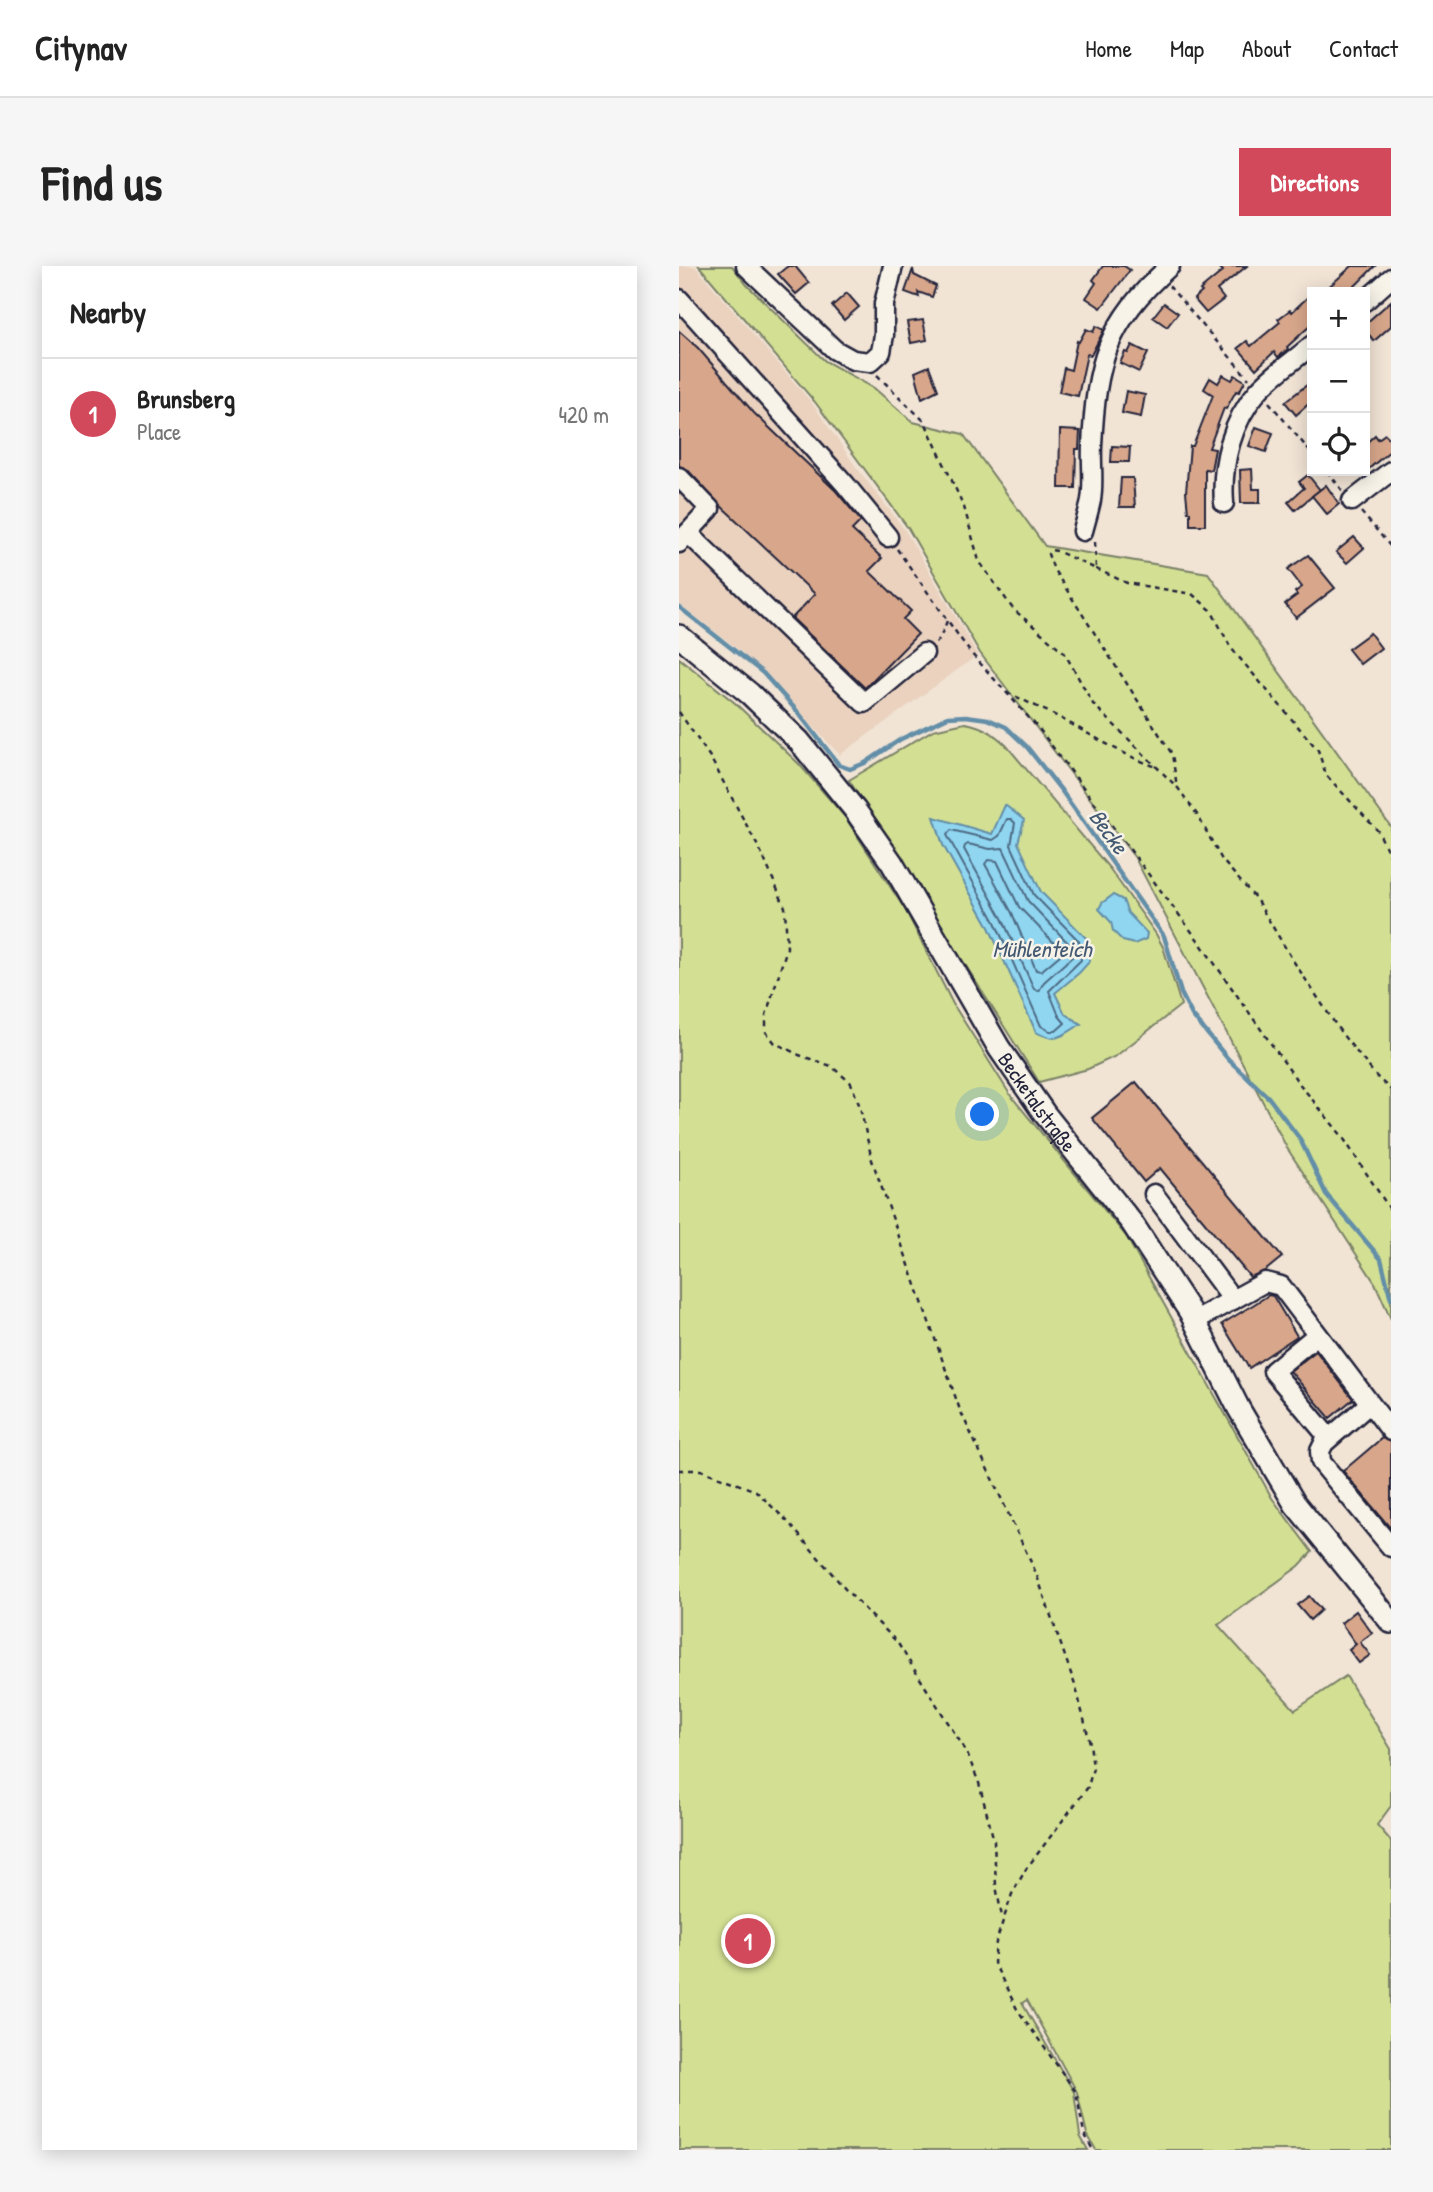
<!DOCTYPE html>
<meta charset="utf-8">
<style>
body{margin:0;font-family:"Patrick Hand",sans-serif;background:#f6f6f6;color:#222}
.controls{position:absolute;right:21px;top:21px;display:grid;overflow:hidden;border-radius:0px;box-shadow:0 4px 18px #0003}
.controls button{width:63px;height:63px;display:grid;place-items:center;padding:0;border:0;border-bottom:2px solid #e0e0e0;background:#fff;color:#222;font:35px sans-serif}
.you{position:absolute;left:304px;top:849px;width:24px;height:24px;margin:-18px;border:5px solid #fff;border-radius:50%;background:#1a73e8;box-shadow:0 0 0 10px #1a73e833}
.badge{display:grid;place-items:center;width:46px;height:46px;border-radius:50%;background:#d1495b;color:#fff;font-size:23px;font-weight:700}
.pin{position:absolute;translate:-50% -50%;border:4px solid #fff;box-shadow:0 2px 7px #0006}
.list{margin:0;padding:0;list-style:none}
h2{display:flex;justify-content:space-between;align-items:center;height:91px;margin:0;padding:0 28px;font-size:30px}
h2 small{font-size:23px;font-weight:400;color:#767676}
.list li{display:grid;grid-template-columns:46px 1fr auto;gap:21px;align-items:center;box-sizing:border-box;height:112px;padding:0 28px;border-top:2px solid #e0e0e0}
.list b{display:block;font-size:26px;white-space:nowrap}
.list p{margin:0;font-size:23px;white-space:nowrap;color:#767676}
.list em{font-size:23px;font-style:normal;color:#767676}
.icon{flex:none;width:38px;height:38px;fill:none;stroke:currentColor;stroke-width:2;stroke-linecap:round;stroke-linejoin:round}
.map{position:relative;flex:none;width:712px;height:1884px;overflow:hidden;border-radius:0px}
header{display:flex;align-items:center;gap:42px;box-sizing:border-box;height:98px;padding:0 35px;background:#fff;border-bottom:2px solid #e0e0e0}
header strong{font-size:33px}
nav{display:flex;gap:38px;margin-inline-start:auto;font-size:24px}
.intro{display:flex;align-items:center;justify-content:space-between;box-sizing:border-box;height:168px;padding:0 42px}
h1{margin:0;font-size:49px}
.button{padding:18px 32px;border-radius:0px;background:#d1495b;color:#fff;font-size:24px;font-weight:700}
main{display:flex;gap:42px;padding:0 42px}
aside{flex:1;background:#fff;border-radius:0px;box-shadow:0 4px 18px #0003}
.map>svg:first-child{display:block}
.built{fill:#ead2bf}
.green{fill:#d3e093;stroke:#7a8167;stroke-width:2}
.water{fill:#90d6f1;stroke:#648ea8;stroke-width:2}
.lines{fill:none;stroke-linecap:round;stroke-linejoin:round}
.shore{stroke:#4e6a84;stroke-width:2}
.stream{stroke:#648ea8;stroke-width:4.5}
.building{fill:#d8a78b;stroke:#22223b;stroke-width:2}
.minor-casing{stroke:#22223b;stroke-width:23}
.major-casing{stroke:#22223b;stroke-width:26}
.path{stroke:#22223b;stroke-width:2.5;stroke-dasharray:5 5;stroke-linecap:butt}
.minor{stroke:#f7f3e8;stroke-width:18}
.major{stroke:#f7f3e8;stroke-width:21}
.labels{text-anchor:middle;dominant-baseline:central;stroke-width:5;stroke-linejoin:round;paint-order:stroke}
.street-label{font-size:21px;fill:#22223b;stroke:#f7f3e8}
.water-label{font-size:23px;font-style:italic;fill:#435872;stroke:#f7f3e8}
</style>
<header>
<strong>Citynav</strong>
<nav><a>Home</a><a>Map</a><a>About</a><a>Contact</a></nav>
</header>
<div class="intro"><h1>Find us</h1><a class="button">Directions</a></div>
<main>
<aside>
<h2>Nearby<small></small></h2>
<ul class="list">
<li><span class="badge">1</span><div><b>Brunsberg</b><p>Place</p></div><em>420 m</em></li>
</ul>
</aside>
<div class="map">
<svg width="712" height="1884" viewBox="0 0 712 1884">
<rect width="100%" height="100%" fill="#f1e4d5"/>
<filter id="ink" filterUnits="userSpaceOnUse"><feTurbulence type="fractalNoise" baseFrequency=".0143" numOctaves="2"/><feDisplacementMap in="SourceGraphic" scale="14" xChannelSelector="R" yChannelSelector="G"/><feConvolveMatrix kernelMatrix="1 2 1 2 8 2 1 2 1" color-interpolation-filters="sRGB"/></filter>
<g filter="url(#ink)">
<path class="built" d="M0,0H16L133,137L178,202L226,264L299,389L161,489L62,386L0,338Z"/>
<g class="green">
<path d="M20,0H53L68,19L146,95L195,122L234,156L284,168L366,280L529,307L712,561V1053L696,1017L608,882L456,592L301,387L229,262L136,136Z"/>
<path d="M0,392L56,437L120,498L166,551L227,645L274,738L332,830L447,970L593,1232L633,1286L620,1300L539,1359L616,1444L667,1410L712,1483V1540L698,1559L712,1575V1884H417L408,1868L398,1826L348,1734L343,1737L395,1826L401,1870L409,1884H0Z"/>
<path d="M286,457C304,460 314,467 327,479L431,603L477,668L484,681L502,739L437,790L409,803L360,816L170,514L254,464Z"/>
</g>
<g class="water">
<path d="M326,539L345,554L339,577L362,626L407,672L411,695L400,707L376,727L386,748L402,758C384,769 378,778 357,766L309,659L264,579L255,551L313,568Z"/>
<path d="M434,629L444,634L449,647L468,667L467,673L455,678L444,675L434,665L432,656L420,643L423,637Z"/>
</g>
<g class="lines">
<g class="shore">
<path d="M328,553H332L336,557L332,579L355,629L400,675L402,694L370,725L380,750L386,757L377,765H371L362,760L316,656L268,569L272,564L314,574L320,570Z"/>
<path d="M289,578L311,583L324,582L349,635L391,679L393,691L365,716L360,725L355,723L323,652L285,583L286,580Z"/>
<path d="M309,594L318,595L340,641L382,684L381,689L362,705L357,704L333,647L306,598Z"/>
</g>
<path class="stream" d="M0,341L84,407L118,445L160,499L171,503L186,497L222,473L269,451L287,450L309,453L327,461L348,481L382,524L485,670L502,727L513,749L549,793L590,832L621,873L647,928L702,993L712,1033"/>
</g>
<g class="building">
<path d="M109,0H116L130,17L117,28L99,8Z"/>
<path d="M424,0H445L451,4L422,42L407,32L417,17L414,14Z"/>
<path d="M539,0H568L538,24L545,33L527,47L515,33L523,26L521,24L544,5Z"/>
<path d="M673,0H696L670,26H644Z"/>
<path d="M234,3L235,9L257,20L253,31L239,26L240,31L226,26Z"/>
<path d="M168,27L180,41L165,54L153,40Z"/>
<path d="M633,27V58L608,81L609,83L599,91L595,86L577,103L559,82L568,75L572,80L601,56L599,53L611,44L613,46Z"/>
<path d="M712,35V60L695,75L686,64V58Z"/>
<path d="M485,37L499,47L488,61L474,51Z"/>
<path d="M244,54L248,74L232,77L228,56Z"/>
<path d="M417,60L425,64L412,89L408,88L399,130L380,126L385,102L392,104L398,75L400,76L407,63L414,66Z"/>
<path d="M0,65L19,82L75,147L157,225L182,255L173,264L203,292L190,305L232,345L224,353L239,368L186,422L113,352L136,328L41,239L8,203L0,200Z"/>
<path d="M453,79L469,87L460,106L441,97L446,86L449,87Z"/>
<path d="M250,100L259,124L243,132L236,106Z"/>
<path d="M544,109L553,114L556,109L566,115L560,126L557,125L547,143L545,142L530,182L536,183L532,204L526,203V259H511V246H509L507,226L511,180H514L534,129L525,123L531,112L539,117Z"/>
<path d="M633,115V135L617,149L606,136Z"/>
<path d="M447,125L466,129L462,151L443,147Z"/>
<path d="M577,161L594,167L587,186L570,180Z"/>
<path d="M381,164L401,165L400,183H397L396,222H380Z"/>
<path d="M706,168L712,174V184L686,206V178L696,169L699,173Z"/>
<path d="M433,180L451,181L450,196H432Z"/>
<path d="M573,203L574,223H581V237H562L561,204Z"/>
<path d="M629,209L641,224L616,244L609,236L625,222L620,216Z"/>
<path d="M442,212H454L456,241H440Z"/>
<path d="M647,219L660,238L648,248L633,230Z"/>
<path d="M675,271L685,282L668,297L657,286Z"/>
<path d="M629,289L656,322L617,352L606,338L618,329L616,326L623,321L609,303Z"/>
<path d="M691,367L702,382L681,398L669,383Z"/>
<path d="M457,816L603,991L586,1005L571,1011L481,902L465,916L413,852Z"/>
<path d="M590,1029L594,1030L618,1070L570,1102L543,1058Z"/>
<path d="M637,1085L674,1133L651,1152L611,1105Z"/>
<path d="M703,1172L712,1176V1263L664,1205Z"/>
<path d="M630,1330L642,1344L631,1354L618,1339Z"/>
<path d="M677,1345L693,1367L681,1376L691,1389L680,1397L670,1384L677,1378L662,1357Z"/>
</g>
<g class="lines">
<g class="minor-casing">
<g id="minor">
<path d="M67,0L156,84L174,94L191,96L202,86L205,69V38L214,0"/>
<path d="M0,33L166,218L209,271"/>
<path d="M686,35L712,12"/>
<path d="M0,211L31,243L9,267"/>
<path d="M673,235L712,205"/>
<path d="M545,237C542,197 553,155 579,125C594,108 616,94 633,79"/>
<path d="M404,265C407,254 410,244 412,234C415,216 412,197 413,180C417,97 427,57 491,0"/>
<path d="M0,277L9,267L185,437L245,387"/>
<path d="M475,928L554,1034"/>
<path d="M515,1055L586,1016L602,1020L712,1165"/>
<path d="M638,1069L594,1105L650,1172"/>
<path d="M690,1138L645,1177L641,1185L642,1196L712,1281"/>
</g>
</g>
<g class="major-casing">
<g id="major">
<path id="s1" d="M0,370L71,428L120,475L176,544L213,597L320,782L365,847L453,957L511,1046L560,1143L616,1238L712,1356"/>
</g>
</g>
<g class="path">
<path d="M490,20L570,113"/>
<path d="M198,109L246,156L285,241L300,295L334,343L385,386L414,438L499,522L519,550L543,594L577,633L615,696L663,768L698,811L712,824"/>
<path d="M590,136L633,188"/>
<path d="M648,205L664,225"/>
<path d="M682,246L712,281"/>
<path d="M416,276L417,303L378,285L372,284L369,288L375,304L493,488L498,521"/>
<path d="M218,283L291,386L361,464L519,674L619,816L663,870L712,945"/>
<path d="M417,303L448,317L513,328L532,344L552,382L639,484L647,509L699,565L712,592"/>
<path d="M257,377L261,372L268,355"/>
<path d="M328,426C345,435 364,443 381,452C413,469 443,489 478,501"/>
<path d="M0,446L31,491L83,588L106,641L108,682L87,749V766L96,777L120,789L152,800L172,817L181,841L193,894L281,1144L357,1307L397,1422L411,1477L414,1502L409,1521L347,1603L333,1628L317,1676L315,1697L338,1743L397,1826L405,1867L414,1884"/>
<path d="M0,1204H22L77,1225L110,1257L167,1324L218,1376L287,1485L300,1517L315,1575L317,1620L323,1651"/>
</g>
<use href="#minor" class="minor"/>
<use href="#major" class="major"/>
</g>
</g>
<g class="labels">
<g class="street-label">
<text stroke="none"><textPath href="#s1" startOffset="593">Becketalstraße</textPath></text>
</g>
<g class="water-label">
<text transform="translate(430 565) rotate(54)">Becke</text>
<text x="363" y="682">Mühlenteich</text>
</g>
</g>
</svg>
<div class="controls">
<button>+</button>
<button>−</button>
<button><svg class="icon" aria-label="locate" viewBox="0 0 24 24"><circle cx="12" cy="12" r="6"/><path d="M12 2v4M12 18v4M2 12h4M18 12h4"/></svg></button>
</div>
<div class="you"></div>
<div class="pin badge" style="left:69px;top:1675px">1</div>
</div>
</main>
